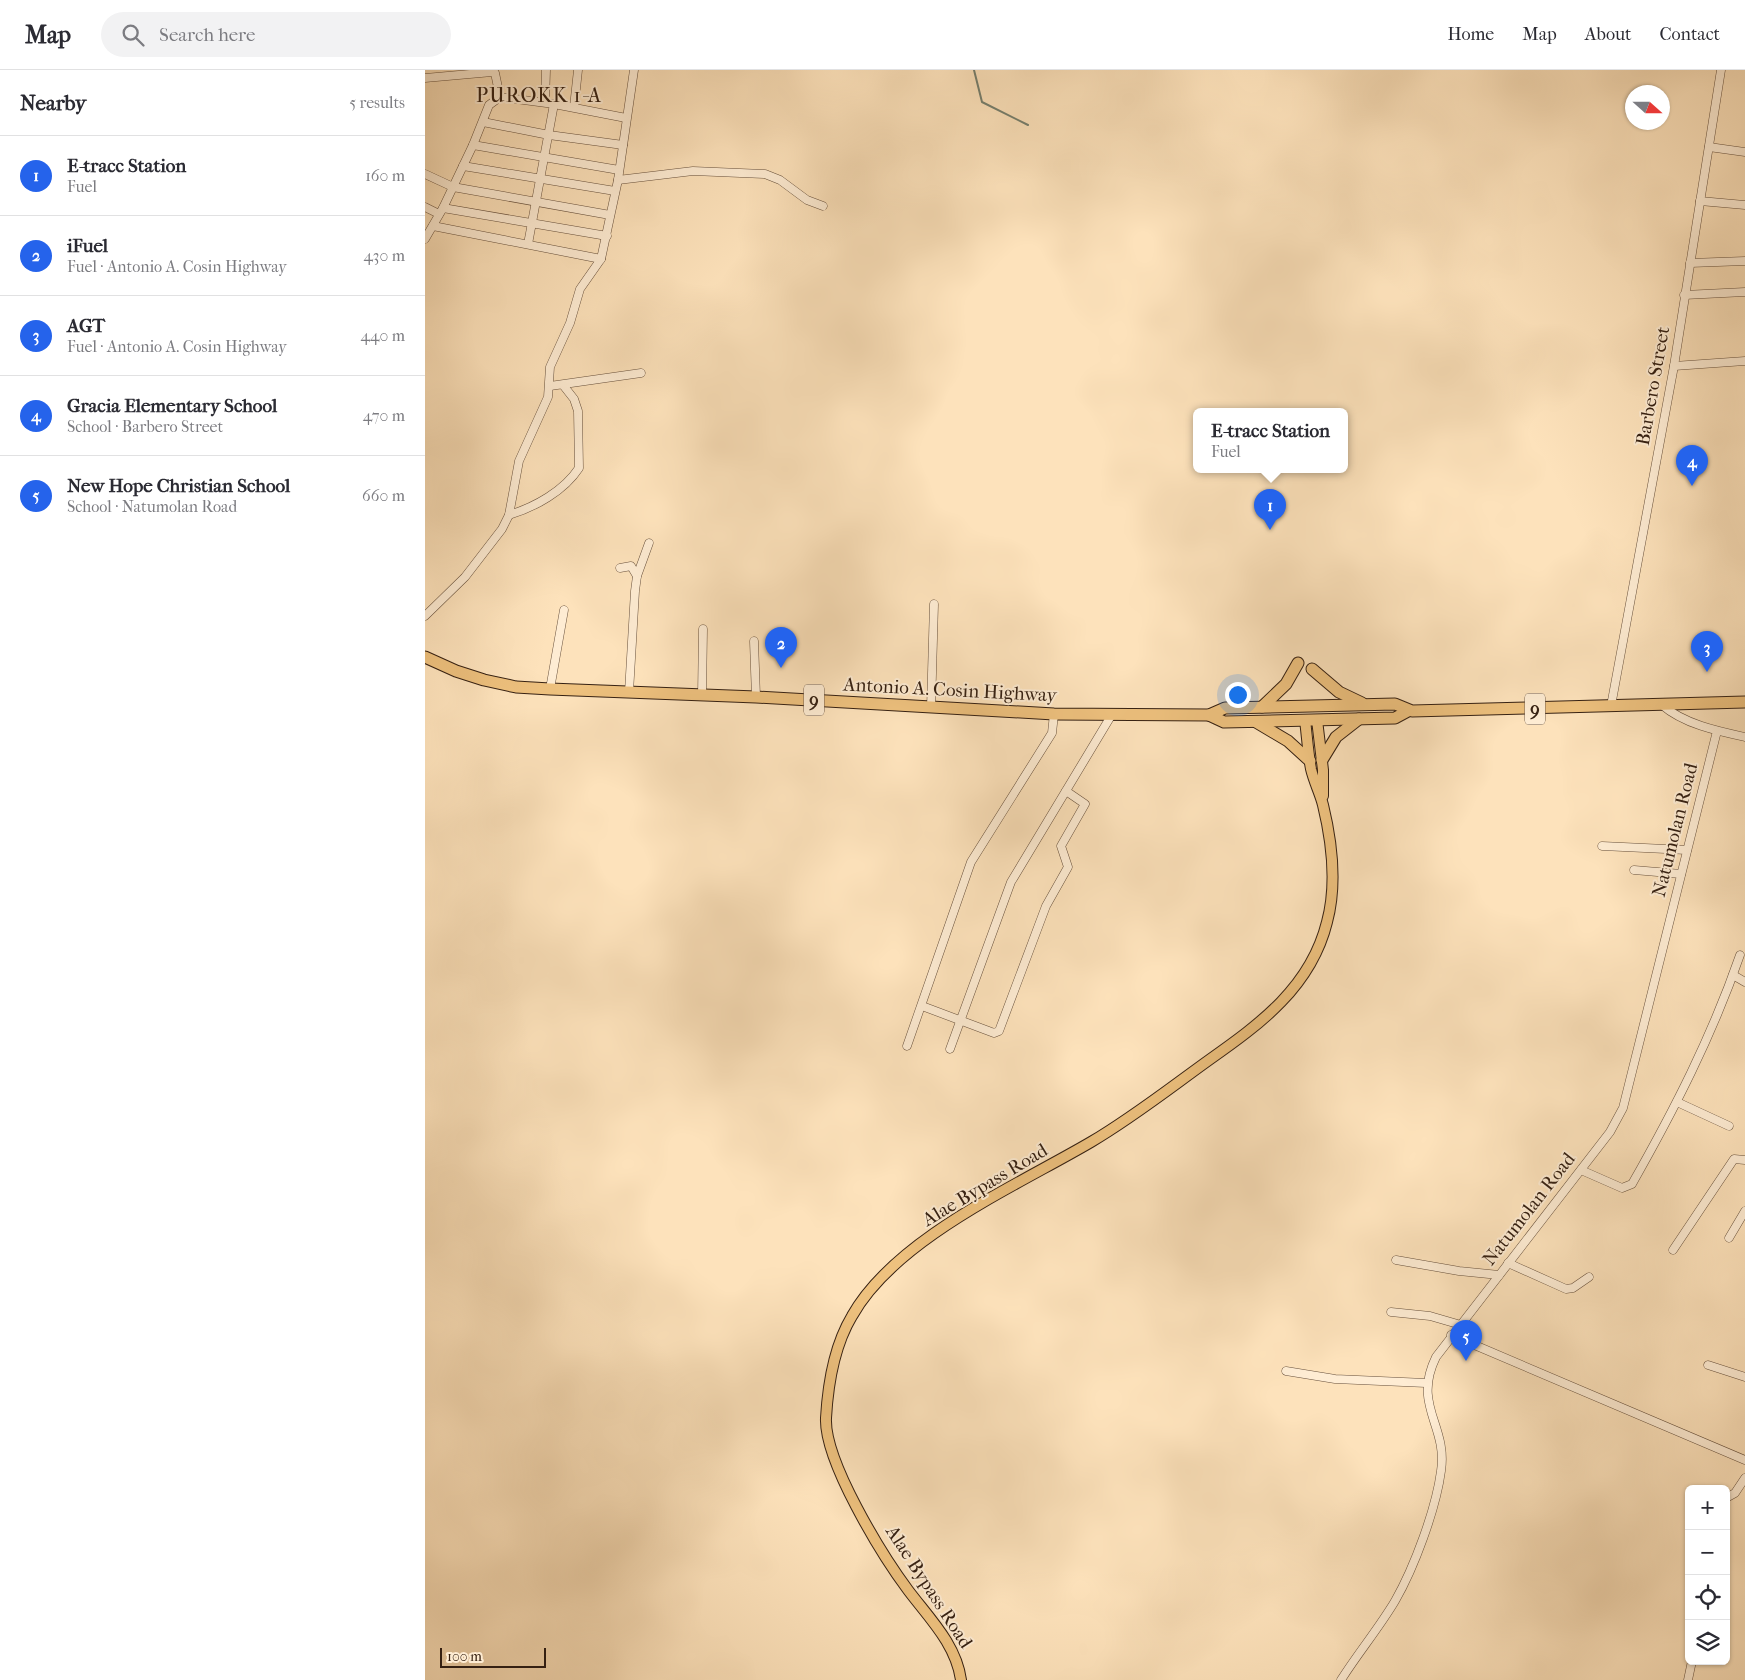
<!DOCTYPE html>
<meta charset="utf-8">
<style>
body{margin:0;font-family:"IM FELL French Canon",serif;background:#f2f2f3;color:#2b2b33}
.controls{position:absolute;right:15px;bottom:15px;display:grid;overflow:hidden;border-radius:8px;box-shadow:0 1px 4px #0004}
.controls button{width:45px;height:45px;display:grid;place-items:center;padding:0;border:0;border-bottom:1px solid #e1e1e2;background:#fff;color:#2b2b33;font:25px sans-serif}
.compass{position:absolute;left:1200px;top:15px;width:45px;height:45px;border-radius:50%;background:#fff;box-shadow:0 1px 4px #0004;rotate:111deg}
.scale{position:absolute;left:15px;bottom:12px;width:106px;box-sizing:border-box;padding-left:5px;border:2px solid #352012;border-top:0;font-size:14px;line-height:18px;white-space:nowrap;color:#352012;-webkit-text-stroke:4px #feecd3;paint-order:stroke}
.you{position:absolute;left:812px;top:624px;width:18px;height:18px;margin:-12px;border:4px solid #fff;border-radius:50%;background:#1a73e8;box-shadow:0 0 0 8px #1a73e833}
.badge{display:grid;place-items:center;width:32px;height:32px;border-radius:50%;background:#2563eb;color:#fff;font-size:16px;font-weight:700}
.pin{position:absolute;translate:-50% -41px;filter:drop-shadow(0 1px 2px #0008)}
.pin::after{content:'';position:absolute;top:26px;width:18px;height:15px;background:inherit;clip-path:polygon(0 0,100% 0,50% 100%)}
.popup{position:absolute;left:768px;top:338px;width:155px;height:65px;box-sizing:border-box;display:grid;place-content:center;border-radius:8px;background:#fff;filter:drop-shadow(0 1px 4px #0005);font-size:16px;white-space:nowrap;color:#7c7c81}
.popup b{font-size:19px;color:#2b2b33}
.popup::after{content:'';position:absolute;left:50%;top:100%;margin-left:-10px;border:10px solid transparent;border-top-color:#fff}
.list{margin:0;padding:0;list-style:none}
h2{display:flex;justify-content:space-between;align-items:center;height:65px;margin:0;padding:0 20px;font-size:21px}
h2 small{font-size:16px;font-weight:400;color:#7c7c81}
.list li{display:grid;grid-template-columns:32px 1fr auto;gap:15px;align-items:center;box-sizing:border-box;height:80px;padding:0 20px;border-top:1px solid #e1e1e2}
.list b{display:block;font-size:19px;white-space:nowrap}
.list p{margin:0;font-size:16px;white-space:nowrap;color:#7c7c81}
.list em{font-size:16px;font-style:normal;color:#7c7c81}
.icon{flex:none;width:28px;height:28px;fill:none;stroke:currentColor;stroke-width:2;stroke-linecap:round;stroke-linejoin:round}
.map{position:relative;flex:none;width:1320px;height:1610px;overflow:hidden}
header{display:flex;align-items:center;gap:30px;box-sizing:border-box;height:70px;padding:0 25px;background:#fff;border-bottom:1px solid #e1e1e2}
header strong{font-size:24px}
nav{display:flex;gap:28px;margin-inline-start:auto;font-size:18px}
.search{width:350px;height:45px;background:#f2f2f3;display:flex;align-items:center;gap:12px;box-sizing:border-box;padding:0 18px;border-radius:28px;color:#7c7c81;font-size:19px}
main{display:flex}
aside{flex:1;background:#fff}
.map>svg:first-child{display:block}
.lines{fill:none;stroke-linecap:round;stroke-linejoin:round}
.stream{stroke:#757f6e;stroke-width:2}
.minor-casing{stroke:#67503c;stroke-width:9}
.major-casing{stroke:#352012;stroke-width:12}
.highway-casing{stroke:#352012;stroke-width:13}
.minor{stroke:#feecd3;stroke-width:8}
.major{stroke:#eec17e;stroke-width:10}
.highway{stroke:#eec17e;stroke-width:11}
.labels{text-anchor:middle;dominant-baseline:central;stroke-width:4;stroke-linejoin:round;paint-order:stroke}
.shield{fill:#feecd3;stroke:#715d4c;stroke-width:1}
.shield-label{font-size:18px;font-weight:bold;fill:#352012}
.street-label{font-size:19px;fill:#352012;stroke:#feecd3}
.neighbourhood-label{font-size:20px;letter-spacing:1px;fill:#352012;stroke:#feecd3}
</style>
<header>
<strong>Map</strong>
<div class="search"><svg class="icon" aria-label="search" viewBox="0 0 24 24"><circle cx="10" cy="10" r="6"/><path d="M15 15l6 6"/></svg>Search here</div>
<nav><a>Home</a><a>Map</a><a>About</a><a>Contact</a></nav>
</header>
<main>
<aside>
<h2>Nearby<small>5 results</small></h2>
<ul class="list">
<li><span class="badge">1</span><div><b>E-tracc Station</b><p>Fuel</p></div><em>160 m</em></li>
<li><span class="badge">2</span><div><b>iFuel</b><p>Fuel · Antonio A. Cosin Highway</p></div><em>430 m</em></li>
<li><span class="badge">3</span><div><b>AGT</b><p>Fuel · Antonio A. Cosin Highway</p></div><em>440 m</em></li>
<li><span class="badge">4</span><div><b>Gracia Elementary School</b><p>School · Barbero Street</p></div><em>470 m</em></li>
<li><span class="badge">5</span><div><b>New Hope Christian School</b><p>School · Natumolan Road</p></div><em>660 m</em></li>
</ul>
</aside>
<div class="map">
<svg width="1320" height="1610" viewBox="0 0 1320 1610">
<rect width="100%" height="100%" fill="#fde2bb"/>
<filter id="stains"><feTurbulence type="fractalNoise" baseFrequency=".004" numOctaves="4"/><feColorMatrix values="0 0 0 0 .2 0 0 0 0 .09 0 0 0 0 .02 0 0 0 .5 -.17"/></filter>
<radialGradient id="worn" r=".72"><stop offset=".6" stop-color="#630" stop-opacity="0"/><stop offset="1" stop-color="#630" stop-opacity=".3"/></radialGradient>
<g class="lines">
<path class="stream" d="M549,0L557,32L603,55"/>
<g class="minor-casing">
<g id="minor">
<path d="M0,8L67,2L70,3L75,27"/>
<path d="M120,32L121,0"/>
<path d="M149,37L153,0"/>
<path d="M58,52L124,65L198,75"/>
<path d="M48,75L194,100"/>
<path d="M1284,77L1320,82"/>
<path d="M38,96L190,121"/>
<path d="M0,104L28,117L185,145"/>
<path d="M193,110L268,101L340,104L355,110L382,130L398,136"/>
<path d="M1275,131L1320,135"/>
<path d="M0,137L14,144"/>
<path d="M18,138L182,166"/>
<path d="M8,156L176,189"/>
<path d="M0,169L18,138L48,75L64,35L75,27L129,34L201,48"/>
<path d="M103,174L129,34"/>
<path d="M1265,193L1320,191"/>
<path d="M1259,225L1320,222"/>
<path d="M1249,296L1320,291"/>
<path d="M125,316L216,303"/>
<path d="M84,445C110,437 139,421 154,398L153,341L149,329L138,315"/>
<path d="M195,498L206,496L212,506"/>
<path d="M0,546L40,507L77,459L84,445L94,391L123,327L125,297L145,253L155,219L176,189L193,110L209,0"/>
<path d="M329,571L331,627"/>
<path d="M125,619L139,540"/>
<path d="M204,622L210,521L212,506L224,473"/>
<path d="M277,626L278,559"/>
<path d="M1237,635C1259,654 1292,661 1320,667"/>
<path d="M1186,636L1249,296L1296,0"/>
<path d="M506,638L509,534"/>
<path d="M1177,776L1262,780"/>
<path d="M1209,800L1256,804"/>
<path d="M1308,905L1320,912"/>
<path d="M497,936L569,963L574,961L621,836L643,797L636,776L660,734L641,721"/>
<path d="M482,976L546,792L627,663L629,644"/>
<path d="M525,979L586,812L686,646"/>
<path d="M1252,1032L1304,1056"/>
<path d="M1156,1100L1197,1118L1207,1114C1249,1040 1287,966 1315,885"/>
<path d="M1304,1168L1320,1141"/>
<path d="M1248,1180L1309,1089L1320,1090"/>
<path d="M971,1190L1034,1201L1074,1205"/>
<path d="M1083,1193L1141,1219L1148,1218L1164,1207"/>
<path d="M966,1242L1005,1246L1036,1255"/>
<path d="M1026,1265L1320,1390"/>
<path d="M1283,1295L1320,1307"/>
<path d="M861,1301L910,1309L1001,1313"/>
<path d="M1301,1428L1310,1423L1320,1408"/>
<path d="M916,1610C933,1583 954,1558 970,1531C989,1498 1011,1439 1016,1401C1023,1355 987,1336 1011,1287L1185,1062L1198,1038L1292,661"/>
<path d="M1263,1610L1267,1591"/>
</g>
</g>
<g class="major-casing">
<g id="major">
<path d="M892,650L898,700V726"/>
<path d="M536,1610C531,1574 504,1548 483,1520C457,1485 399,1391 401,1348C403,1313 409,1276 427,1246C470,1169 591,1116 666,1072C707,1048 745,1018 784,990C835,954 886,917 902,852C912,815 907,772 898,735C895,723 889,712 886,699C883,683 882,666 880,650"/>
</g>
</g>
<g class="highway-casing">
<g id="highway">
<path d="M0,587L31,601L59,610L91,617L125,619L331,627L629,644L784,645L800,638L970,634L987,641L1320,632"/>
<path d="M887,599L914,622L937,633"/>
<path d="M837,637L861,614L873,593"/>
<path d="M784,645L799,652L970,648L983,641"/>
<path d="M831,652L863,671L885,691"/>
<path d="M897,690L911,667L934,649"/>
</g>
</g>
<use href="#minor" class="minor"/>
<use href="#major" class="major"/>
<use href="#highway" class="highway"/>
</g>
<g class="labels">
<g class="shield">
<rect x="379" y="614.5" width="20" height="31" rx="4"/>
<rect x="1100" y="623.5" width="20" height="31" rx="4"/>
</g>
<g class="shield-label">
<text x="389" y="630">9</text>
<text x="1110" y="639">9</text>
</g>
<g class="street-label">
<text transform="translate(1228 316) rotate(-80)">Barbero Street</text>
<text transform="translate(525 620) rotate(3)">Antonio A. Cosin Highway</text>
<text transform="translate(1250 760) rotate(-76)">Natumolan Road</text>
<text transform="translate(560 1115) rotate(-31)">Alae Bypass Road</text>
<text transform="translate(1104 1139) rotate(-52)">Natumolan Road</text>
<text transform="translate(504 1517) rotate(57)">Alae Bypass Road</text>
</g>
<g class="neighbourhood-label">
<text x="114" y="25">PUROKK 1-A</text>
</g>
</g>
<rect width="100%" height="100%" filter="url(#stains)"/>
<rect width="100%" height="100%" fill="url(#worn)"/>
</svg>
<div class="controls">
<button>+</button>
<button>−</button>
<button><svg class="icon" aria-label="locate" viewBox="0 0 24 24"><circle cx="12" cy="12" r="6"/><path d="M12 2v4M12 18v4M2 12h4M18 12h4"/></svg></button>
<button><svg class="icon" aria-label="layers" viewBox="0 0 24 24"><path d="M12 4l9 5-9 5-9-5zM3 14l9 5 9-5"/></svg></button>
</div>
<svg class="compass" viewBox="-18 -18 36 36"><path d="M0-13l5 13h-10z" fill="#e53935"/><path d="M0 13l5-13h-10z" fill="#7c7c81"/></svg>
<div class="scale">100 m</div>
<div class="you"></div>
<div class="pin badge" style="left:845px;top:460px">1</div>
<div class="popup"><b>E-tracc Station</b>Fuel</div>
<div class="pin badge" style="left:356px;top:598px">2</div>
<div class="pin badge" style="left:1282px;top:602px">3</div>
<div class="pin badge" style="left:1267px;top:416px">4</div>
<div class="pin badge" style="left:1041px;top:1291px">5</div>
</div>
</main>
